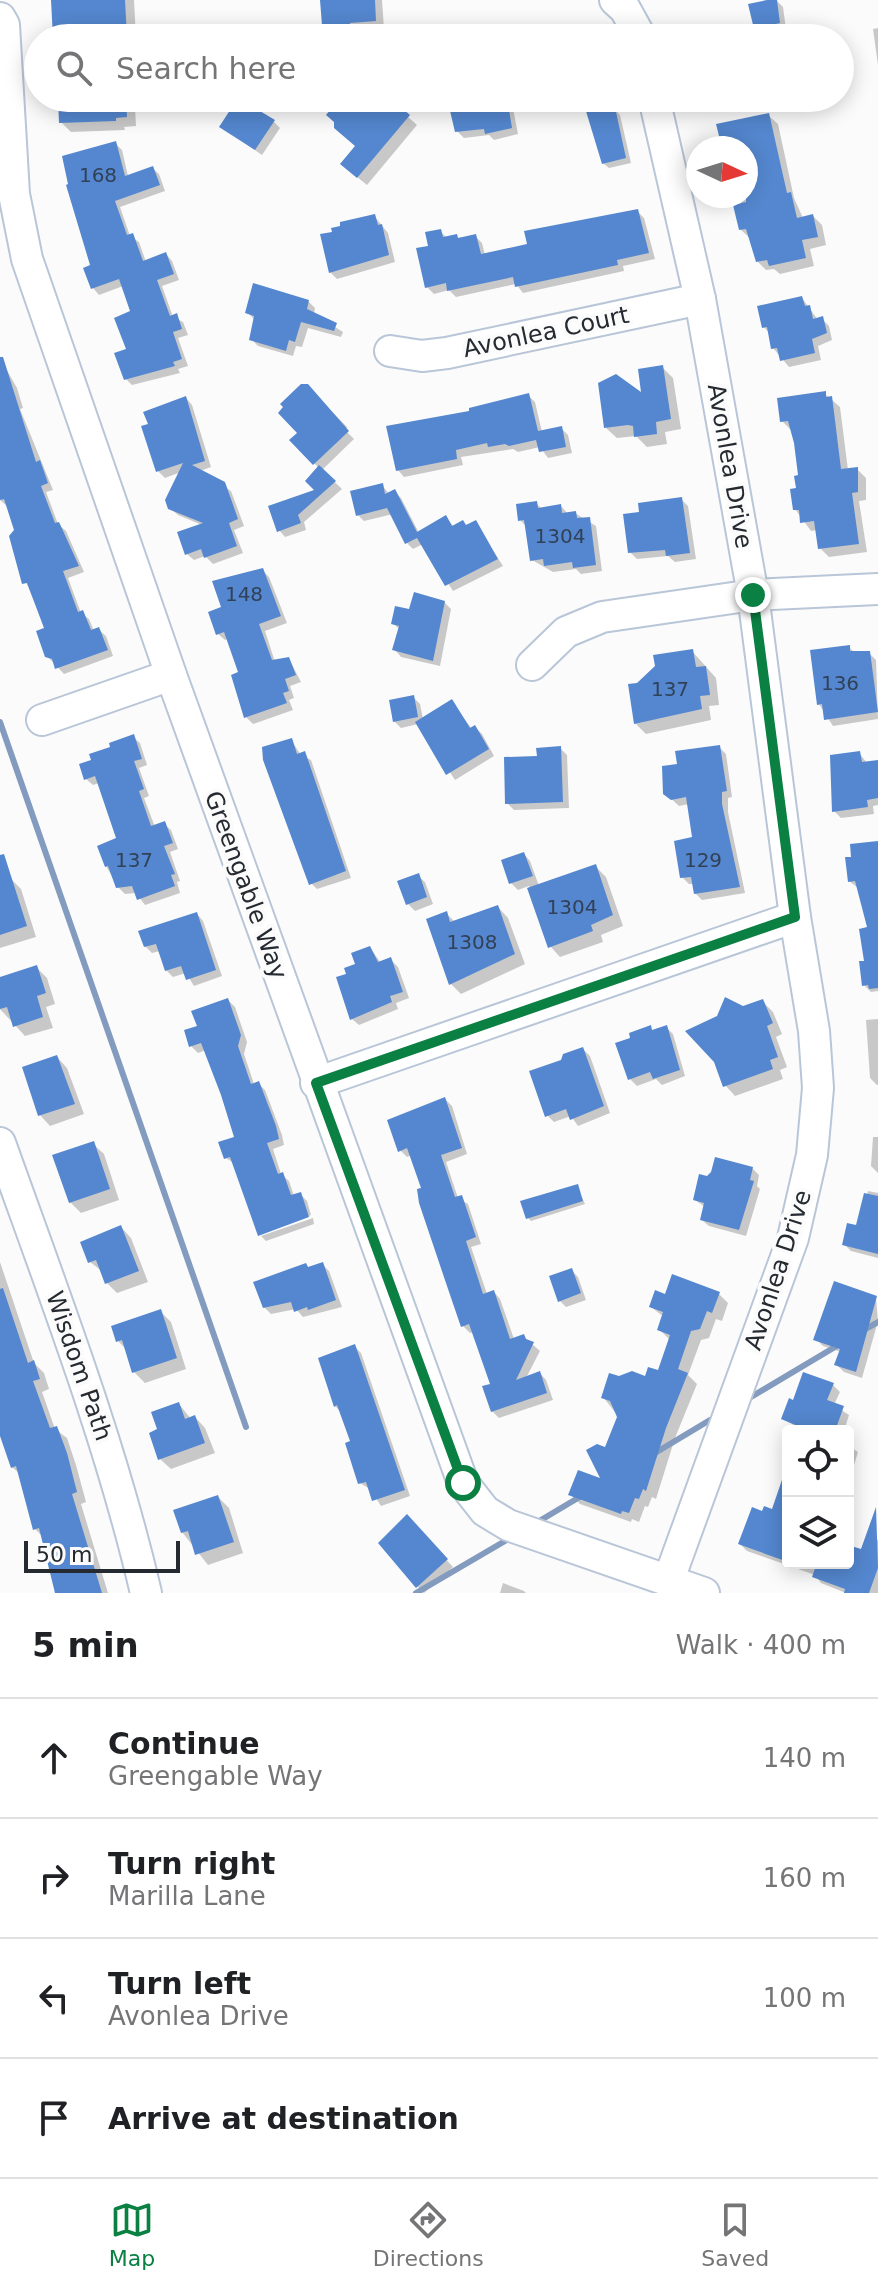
<!DOCTYPE html>
<meta charset="utf-8">
<style>
body{margin:0;font-family:"DejaVu Sans",sans-serif;background:#f2f2f2;color:#202124}
.controls{position:absolute;right:24px;bottom:24px;display:grid;overflow:hidden;border-radius:8px;box-shadow:0 4px 20px #0003}
.controls button{width:72px;height:72px;display:grid;place-items:center;padding:0;border:0;border-bottom:2px solid #e0e0e0;background:#fff;color:#202124;font:40px sans-serif}
.compass{position:absolute;left:686px;top:136px;width:72px;height:72px;border-radius:50%;background:#fff;box-shadow:0 4px 20px #0003;rotate:94deg}
.scale{position:absolute;left:24px;bottom:20px;width:156px;box-sizing:border-box;padding-left:8px;border:4px solid #252a31;border-top:0;font-size:22px;line-height:28px;white-space:nowrap;color:#252a31;-webkit-text-stroke:6px #fbfbfb;paint-order:stroke}
.stop{position:absolute;width:24px;height:24px;margin:-18px;border:6px solid #0b8043;border-radius:50%;background:#fff}
.stop.end{background:#0b8043;border-color:#fff;box-shadow:0 2px 8px #0008}
.list{margin:0;padding:0;list-style:none}
h2{display:flex;justify-content:space-between;align-items:center;height:104px;margin:0;padding:0 32px;font-size:34px}
h2 small{font-size:26px;font-weight:400;color:#757577}
.list li{display:grid;grid-template-columns:52px 1fr auto;gap:24px;align-items:center;box-sizing:border-box;height:120px;padding:0 32px;border-top:2px solid #e0e0e0}
.list b{display:block;font-size:30px;white-space:nowrap}
.list p{margin:0;font-size:26px;white-space:nowrap;color:#757577}
.list em{font-size:26px;font-style:normal;color:#757577}
.icon{flex:none;width:44px;height:44px;fill:none;stroke:currentColor;stroke-width:2;stroke-linecap:round;stroke-linejoin:round}
.map{position:relative;flex:none;width:878px;height:1593px;overflow:hidden}
.search{position:absolute;background:#fff;box-shadow:0 4px 20px #0003;left:24px;right:24px;top:24px;height:88px;display:flex;align-items:center;gap:20px;box-sizing:border-box;padding:0 28px;border-radius:44px;color:#757577;font-size:30px}
.sheet{height:584px;background:#fff}
nav{display:flex;justify-content:space-around;align-items:center;box-sizing:border-box;height:112px;border-top:2px solid #e0e0e0;background:#fff;font-size:22px;color:#757577}
nav a{display:grid;justify-items:center;gap:4px}
nav .on{color:#0b8043}
.map>svg:first-child{display:block}
.shadow{fill:#0003}
.lines{fill:none;stroke-linecap:round;stroke-linejoin:round}
.stream{stroke:#839bbe;stroke-width:6}
.building{fill:#5487cf}
.minor-casing{stroke:#b9c6d8;stroke-width:34}
.minor{stroke:#fff;stroke-width:30}
.route{stroke:#0b8043;stroke-width:10}
.labels{text-anchor:middle;dominant-baseline:central;stroke-width:8;stroke-linejoin:round;paint-order:stroke}
.number-label{font-size:20px;fill:#314158}
.street-label{font-size:24px;fill:#252a31;stroke:#fbfbfb}
</style>
<div class="map">
<svg width="878" height="1593" viewBox="0 0 878 1593">
<rect width="100%" height="100%" fill="#fbfbfb"/>
<g class="shadow">
<path d="M55,0H134L136,38H55Z"/>
<path d="M324,0H382L384,29L358,31V38H317V30L324,29Z"/>
<path d="M776,0L783,7L786,29L762,34L757,29L759,38H698L751,25L756,31L750,6Z"/>
<path d="M878,28V65L873,29Z"/>
<path d="M61,98H147L146,105L135,106L136,126L124,127L125,130L71,132L61,122Z"/>
<path d="M337,98H387L417,125L367,185L351,172L358,147Z"/>
<path d="M456,98H511L518,134L494,140L489,135L464,138L457,131Z"/>
<path d="M604,98L620,115L631,163L609,168L603,163L586,105L566,109L559,103L550,105L544,98Z"/>
<path d="M769,116L778,124L794,198L803,218L813,216L822,225L826,245L810,249L814,266L780,274L774,269L766,270L757,261L751,239L741,230L740,196H746V148H724Z"/>
<path d="M273,121L280,128L262,155L221,127Z"/>
<path d="M115,143L122,150L128,176L152,168L159,174L165,191L120,207L130,236L139,242L146,262L166,254L172,261L179,280L162,286L173,317L183,322L188,335L178,338L188,366L178,369L180,373L132,385L126,379L132,312L123,286L99,295L93,288L92,266Z"/>
<path d="M637,211L644,218L655,259L623,266L624,271L523,293L516,284L456,297L449,290L434,294L427,287L430,247L440,231L448,239L475,236L482,243L485,255L529,245Z"/>
<path d="M375,217L388,233L395,262L337,279L330,272Z"/>
<path d="M802,298L818,320L822,319L829,326L832,340L818,346L821,360L789,367L773,348L770,334L764,327Z"/>
<path d="M308,301L315,308L314,314L343,332L341,337L308,328L302,347L296,346L293,356L258,346L251,339L254,319L247,312Z"/>
<path d="M0,358L17,388L23,408L20,409L53,490L46,492L58,524L66,531L84,572L68,578L81,613L89,619L94,631L99,630L106,636L113,656L64,674L47,656L46,629L16,558L17,531L7,506L0,500Z"/>
<path d="M662,367L673,378L681,429L665,432L667,444L647,447L636,436L617,438L606,428L644,397Z"/>
<path d="M307,386L347,427L345,430L354,439L322,470L342,489L304,522L306,530L285,537L279,530L316,489L319,468L292,441L300,433Z"/>
<path d="M825,394L840,407L848,470L857,469L866,478V500L859,501L867,552L829,557L820,548L817,530L811,531L795,509L800,477L796,443L791,430L782,421Z"/>
<path d="M528,395L535,402L542,432L561,428L568,435L572,453L548,458L540,447L518,452L513,449L461,457L463,465L404,477L398,470L471,413Z"/>
<path d="M186,398L192,405L211,467L200,471L231,491L244,526L234,530L243,553L213,564L205,556L194,560L187,554L202,525L178,515L170,508L181,472L165,478L158,471Z"/>
<path d="M382,485L389,494L394,491L401,498L419,533L446,517L454,527L475,523L503,566L453,591L423,544L413,549L407,543L393,514L364,521L358,515Z"/>
<path d="M681,499L688,506L696,559L675,562L668,556L637,559L630,552L641,514Z"/>
<path d="M536,503L542,509L561,506L568,514L575,513L596,526L602,571L581,574L576,569L553,572L532,560L527,527L520,520Z"/>
<path d="M262,570L269,577L287,623L265,631L275,662L289,659L301,682L290,686L294,698L289,700L293,710L253,724L246,717L241,674L228,639L225,640L218,634L223,609Z"/>
<path d="M444,602L451,609L440,666L401,657L395,650L400,630L393,623L411,612Z"/>
<path d="M849,647L855,653H869L876,660L878,719L833,726L819,704Z"/>
<path d="M692,651L716,678L719,705L709,706L711,720L646,734L635,723L638,685Z"/>
<path d="M413,697L420,704L423,719L452,702L472,729L475,727L482,734L494,756L455,780L418,724L401,728L394,721Z"/>
<path d="M133,737L140,743L147,765L139,768L149,796L144,798L155,827L164,824L171,830L178,849L170,852L180,881L177,882L180,893L145,905L136,893L125,894L118,887L106,866L119,840L99,783L93,785L86,779L113,748Z"/>
<path d="M291,740L301,755L311,760L351,878L317,889L310,882Z"/>
<path d="M719,747L726,754L732,797L728,798V812L745,893L702,900L695,893L694,884H689L682,877L694,838L689,804L679,806L665,793L679,765Z"/>
<path d="M560,748L567,755L569,808L514,810L507,803L539,758Z"/>
<path d="M859,753L867,763L878,762V805L873,806L874,814L841,818L834,811Z"/>
<path d="M878,843V991L871,992L864,985L870,929L858,888L849,881L853,858Z"/>
<path d="M524,854L530,861L539,886L595,866L606,877L623,926L601,935L603,942L560,957L550,946L529,886L518,890L511,883Z"/>
<path d="M418,876L425,882L433,904L415,911L408,904Z"/>
<path d="M10,878L21,889L36,937L0,948V879Z"/>
<path d="M498,907L508,918L525,964L461,994L451,984L446,913L455,922Z"/>
<path d="M197,914L203,921L222,976L194,986L186,973L173,977L166,970L160,951L152,953L145,946Z"/>
<path d="M370,948L381,963L391,960L398,967L409,998L396,1003L398,1009L359,1025L352,1019L349,975Z"/>
<path d="M37,968L47,978L55,1004L46,1007L53,1028L25,1036L0,1009V979Z"/>
<path d="M228,1000L235,1007L247,1042L244,1054L254,1084L258,1083L265,1090L282,1135L284,1145L273,1149L281,1174L289,1181L294,1196L300,1194L307,1201L311,1215L260,1235L235,1164L226,1158L236,1138L206,1050L198,1053L191,1046L199,1027Z"/>
<path d="M762,1001L773,1012L782,1034L776,1037L787,1067L780,1070L783,1079L735,1096L725,1085L716,1061L742,1008Z"/>
<path d="M878,1019V1085H877L870,1078L866,1020Z"/>
<path d="M666,1027L673,1034L685,1076L662,1085L656,1079L637,1086L630,1079L650,1028L654,1032Z"/>
<path d="M583,1049L590,1056L610,1113L578,1126L571,1116L554,1122L547,1115L563,1062Z"/>
<path d="M57,1057L67,1068L84,1114L50,1126L40,1115Z"/>
<path d="M445,1099L452,1106L467,1154L446,1162L458,1198L468,1204L481,1244L471,1247L487,1294L494,1292L500,1299L514,1339L523,1336L540,1351L526,1378L540,1373L546,1380L553,1400L499,1418L492,1411V1385L474,1332L470,1333L463,1326L412,1155L407,1157L400,1150Z"/>
<path d="M873,1137H878V1173L871,1166Z"/>
<path d="M93,1144L104,1154L119,1200L81,1213L70,1202Z"/>
<path d="M752,1168L759,1175L757,1186L760,1189L746,1236L709,1226L702,1220L705,1207L695,1200L708,1178Z"/>
<path d="M577,1187L585,1204L531,1221L528,1218Z"/>
<path d="M868,1191L878,1193V1258L851,1251L844,1244L858,1228Z"/>
<path d="M313,1218L314,1224L266,1241L261,1236Z"/>
<path d="M121,1227L131,1238L148,1282L117,1293L107,1283L103,1272L90,1262Z"/>
<path d="M0,1262L34,1363L44,1373L49,1389L42,1392L55,1429L67,1438L76,1465L86,1502L81,1504L108,1593H57L43,1537L35,1529L21,1475L12,1467L0,1430Z"/>
<path d="M322,1264L329,1271L342,1307L303,1317L296,1309L271,1314L264,1307L309,1268Z"/>
<path d="M572,1271L578,1277L586,1300L566,1307L559,1300Z"/>
<path d="M719,1294L728,1303L722,1321L716,1319L709,1338L701,1340L688,1375L697,1384L675,1438L656,1499L652,1497L648,1507L645,1506L639,1522L632,1519L631,1522L580,1504L571,1494L604,1482L606,1449L619,1417L603,1397L659,1373L669,1339L659,1329L664,1317L651,1307L666,1296Z"/>
<path d="M876,1298L878,1321L862,1378L844,1372L837,1365L841,1352L823,1346L816,1339Z"/>
<path d="M161,1312L171,1322L186,1369L145,1383L134,1372L127,1350L118,1341Z"/>
<path d="M354,1346L361,1353L410,1496L381,1506L370,1489L360,1483L353,1442L342,1413L335,1406Z"/>
<path d="M833,1385L840,1392L834,1405L849,1415L844,1431H804L783,1419Z"/>
<path d="M179,1404L191,1419L195,1417L205,1428L215,1453L171,1469L160,1459V1430Z"/>
<path d="M848,1446L858,1452L854,1465L848,1463Z"/>
<path d="M218,1497L229,1508L243,1553L208,1565L182,1532Z"/>
<path d="M788,1504V1563H848V1547L862,1552L867,1536L878,1540V1593H846L821,1583L815,1575L747,1551L740,1544L764,1513Z"/>
<path d="M407,1517L453,1567L424,1593L418,1587Z"/>
<path d="M503,1583L524,1591L526,1593H500Z"/>
</g>
<g class="lines">
<g class="stream">
<path d="M0,722L246,1427"/>
<path d="M864,1330L878,1322"/>
<path d="M751,1397L840,1344"/>
<path d="M655,1453L710,1420"/>
<path d="M541,1520L583,1495"/>
<path d="M416,1593L505,1541"/>
</g>
</g>
<g class="building">
<path d="M51,0H125L127,37L53,38Z"/>
<path d="M320,0H375L376,21L350,23L351,38H323Z"/>
<path d="M767,0H777L780,23L754,29L748,4Z"/>
<path d="M64,98H126L127,117L116,118V121L59,123L58,100Z"/>
<path d="M238,98L275,120L255,150L219,127Z"/>
<path d="M340,98H390L410,115L357,178L340,164L355,146L334,128V122L326,115Z"/>
<path d="M447,98H507L512,128L485,134L484,129L455,132Z"/>
<path d="M582,98H613L626,158L602,164Z"/>
<path d="M769,113L787,193L791,192L797,218L813,214L818,237L802,240L806,258L769,266L767,260L756,262L746,229L739,230L733,205L746,202V148H722L716,124Z"/>
<path d="M116,141L125,176L153,166L160,185L115,201L127,235L133,233L143,261L166,252L174,274L157,280L170,316L177,313L182,329L173,332L182,359L173,362L175,366L124,380L114,353L126,349L114,318L130,311L119,279L91,289L83,268L90,265L66,185L68,184L62,156Z"/>
<path d="M638,209L649,253L617,260L618,265L515,287L513,277L447,291L446,283L425,288L416,248L428,246L425,232L441,229L443,237L457,234L458,238L476,234L481,254L527,244L524,231Z"/>
<path d="M375,214L378,225L382,224L389,255L329,273L320,234L332,232L331,228L340,226V222Z"/>
<path d="M253,283L309,300L307,309L337,323L334,331L301,322L295,342L289,340L286,351L249,340L254,316L245,313Z"/>
<path d="M802,296L805,306L810,305L813,319L823,316L827,333L812,339L815,353L780,361L777,348L771,349L767,327L762,328L757,306Z"/>
<path d="M0,357H3L36,462L40,460L48,483L41,486L55,523L59,522L79,566L63,571L78,612L83,610L91,630L99,627L108,650L55,669L52,659L45,657L36,631L44,628L27,583L22,584L9,536L14,530L4,499L0,500Z"/>
<path d="M663,365L671,419L656,422L657,434L634,437L633,426L628,425L604,428L598,383L616,374L641,392L638,369Z"/>
<path d="M301,384H308L349,431L313,465L289,440L297,433L278,413L283,407L280,404Z"/>
<path d="M826,391V397L832,396L841,469L858,467V492L852,493L859,544L818,549L814,521L800,523L799,510H793L790,489L796,488L794,476L798,475L794,443L788,421L780,422L777,398Z"/>
<path d="M529,393L538,431L562,426L566,447L539,452L536,440L509,446L505,444L488,447L487,443L456,450L457,459L396,471L386,426L469,411V408Z"/>
<path d="M186,396L205,461L192,465L225,482L238,519L229,523L237,546L204,558L201,549L185,555L177,532L203,523L168,509L165,500L183,463L156,472L141,426L148,424L143,412Z"/>
<path d="M319,465L336,481L298,515L301,523L277,532L268,506L314,490L305,481Z"/>
<path d="M383,483L385,494L395,489L417,532L446,515L452,526L463,520L466,525L476,520L498,559L445,586L417,538L405,544L387,508L356,516L350,491Z"/>
<path d="M682,497L690,553L666,556L665,550L628,553L623,514L639,512L638,503Z"/>
<path d="M537,501L538,508L561,504L562,513L576,511L577,518L590,517L596,565L573,568L572,562L544,566L543,559L530,561L524,520L518,521L516,504Z"/>
<path d="M263,568L281,616L259,624L272,660L289,657L296,675L285,679L289,691L283,693L287,703L244,718L231,675L238,672L224,632L216,635L208,612L221,607L212,581Z"/>
<path d="M414,592L445,601L433,661L392,650L399,626L391,624L395,606L409,609Z"/>
<path d="M850,645V651H870L878,712L824,720L822,704L817,705L810,650Z"/>
<path d="M693,649L696,667L706,666L710,695L700,696L702,709L634,724L628,684L637,683L655,666L653,655Z"/>
<path d="M414,695L418,717L393,722L389,700Z"/>
<path d="M452,699L470,728L475,725L489,749L446,775L415,722Z"/>
<path d="M134,734L142,759L134,761L144,789L139,791L151,826L165,821L173,843L164,846L175,874L171,875L175,886L137,900L132,886L116,888L108,866L105,867L97,846L116,838L95,776L84,780L79,764L91,760L89,754L110,747L109,743Z"/>
<path d="M292,738L297,754L305,751L346,871L309,885L263,760L262,747Z"/>
<path d="M720,745L727,791L722,792V804L740,887L694,894L691,877L680,878L674,841L692,837L686,797L671,800L663,794L662,766L677,764L675,751Z"/>
<path d="M561,746L563,802L505,804L504,757L537,756L536,748Z"/>
<path d="M860,751L862,762L878,760V798L867,800L868,807L832,812L830,755Z"/>
<path d="M878,841V988L869,989L868,985L862,986L859,961H864L859,929L867,927L855,881L848,882L845,857H851L850,844Z"/>
<path d="M524,852L533,876L509,884L501,860Z"/>
<path d="M4,854L27,926L0,935V855Z"/>
<path d="M596,864L613,915L591,925L593,931L548,948L527,888Z"/>
<path d="M419,873L427,897L406,905L397,881Z"/>
<path d="M498,905L515,954L449,985L426,919L447,911L450,922Z"/>
<path d="M197,912L216,970L186,980L181,966L165,971L156,944L144,947L138,931Z"/>
<path d="M370,946L378,962L391,957L403,992L390,996L392,1002L350,1020L336,977L346,974L344,968L355,964L351,953Z"/>
<path d="M37,965L46,993L37,996L43,1017L13,1027L7,1007L0,1009V977Z"/>
<path d="M725,997L743,1006L763,999L773,1023L767,1026L778,1057L770,1060L773,1069L723,1087L714,1062L685,1031L717,1016Z"/>
<path d="M228,998L241,1035L238,1046L251,1084L259,1081L276,1126L279,1139L267,1143L278,1174L283,1172L291,1195L301,1192L309,1217L258,1236L230,1157L224,1159L218,1142L234,1137L221,1095L201,1043L189,1047L184,1030L197,1026L191,1011Z"/>
<path d="M651,1025L652,1030L667,1025L680,1070L653,1079L650,1072L628,1080L615,1043L630,1038L629,1033Z"/>
<path d="M583,1047L604,1106L570,1120L566,1109L545,1117L529,1071L561,1060L563,1054Z"/>
<path d="M57,1055L75,1104L38,1116L22,1067Z"/>
<path d="M445,1097L462,1148L441,1155L455,1197L462,1195L476,1237L466,1241L483,1294L494,1290L510,1339L524,1334L526,1339L534,1342L516,1380L540,1371L547,1393L491,1412L482,1386L490,1384L469,1324L461,1327L447,1286L419,1203L417,1189L421,1188L407,1148L398,1152L387,1120Z"/>
<path d="M94,1141L110,1189L69,1203L52,1155Z"/>
<path d="M715,1157L753,1167L750,1180L754,1181L739,1230L700,1220L704,1203L693,1200L699,1174L707,1176L711,1172Z"/>
<path d="M578,1184L583,1201L526,1219L520,1201Z"/>
<path d="M864,1193L878,1196V1254L842,1245L847,1223L856,1225Z"/>
<path d="M121,1225L139,1271L105,1284L96,1260L88,1263L80,1242Z"/>
<path d="M323,1262L336,1300L308,1310L307,1307L294,1312L291,1302L263,1308L253,1282L306,1263L308,1267Z"/>
<path d="M572,1268L581,1293L558,1302L549,1276Z"/>
<path d="M672,1274L720,1292L712,1313L707,1311L700,1329L691,1331L678,1369L688,1373L666,1428L646,1491L643,1489L639,1499L635,1498L629,1513L622,1511L621,1514L568,1495L578,1470L600,1478L586,1450L597,1444L605,1447L617,1417L610,1401L601,1398L609,1373L619,1376L632,1371L645,1376L648,1367L658,1370L670,1335L657,1330L663,1312L649,1307L655,1290L665,1294Z"/>
<path d="M834,1281L877,1296L856,1372L834,1365L840,1349L813,1340Z"/>
<path d="M3,1288L28,1363L34,1360L40,1379L33,1381L50,1428L57,1426L67,1453L77,1492L72,1494L102,1593H55L39,1528L33,1530L16,1466L11,1468L0,1436V1289Z"/>
<path d="M161,1309L177,1358L132,1373L122,1340L116,1342L111,1326Z"/>
<path d="M355,1344L405,1490L372,1501L366,1482L358,1484L345,1443L350,1441L337,1405L334,1407L318,1358Z"/>
<path d="M803,1372L834,1383L827,1400L844,1406L835,1431H810L781,1419L789,1398L793,1400Z"/>
<path d="M179,1402L185,1419L195,1415L205,1443L158,1460L149,1433L157,1429L151,1412Z"/>
<path d="M785,1471H788V1562L738,1544L752,1507L762,1511L764,1506L772,1509Z"/>
<path d="M218,1495L234,1542L195,1555L188,1531L181,1533L173,1510Z"/>
<path d="M876,1507L878,1568L869,1593H844L845,1589L812,1577L817,1563H848V1545L861,1549Z"/>
<path d="M407,1514L448,1559L416,1588L378,1543Z"/>
</g>
<g class="lines">
<g class="minor-casing">
<g id="minor">
<path d="M615,0L625,9L641,38"/>
<path d="M0,18L4,25L14,194L27,259L171,675L463,1483L485,1511L508,1525L704,1593"/>
<path d="M654,98L700,299L753,595L795,917L814,1031L818,1088L812,1155L793,1238L669,1579"/>
<path d="M390,351L422,356L447,353L700,299"/>
<path d="M532,665L566,632L602,617L753,595L878,589"/>
<path d="M42,720L171,675"/>
<path d="M316,1083L795,917"/>
<path d="M0,1143C53,1292 110,1439 146,1593"/>
</g>
</g>
<use href="#minor" class="minor"/>
</g>
<g class="lines">
<path class="route" d="M463,1483L316,1083L795,917L753,595"/>
</g>
<g class="labels">
<g class="number-label">
<text x="98" y="175">168</text>
<text x="560" y="536">1304</text>
<text x="244" y="594">148</text>
<text x="840" y="683">136</text>
<text x="670" y="689">137</text>
<text x="134" y="860">137</text>
<text x="703" y="860">129</text>
<text x="572" y="907">1304</text>
<text x="472" y="942">1308</text>
</g>
<g class="street-label">
<text transform="translate(546 332) rotate(-12)">Avonlea Court</text>
<text transform="translate(730 466) rotate(80)">Avonlea Drive</text>
<text transform="translate(246 885) rotate(70)">Greengable Way</text>
<text transform="translate(778 1270) rotate(-72)">Avonlea Drive</text>
<text transform="translate(79 1366) rotate(71)">Wisdom Path</text>
</g>
</g>
</svg>
<div class="controls">
<button><svg class="icon" aria-label="locate" viewBox="0 0 24 24"><circle cx="12" cy="12" r="6"/><path d="M12 2v4M12 18v4M2 12h4M18 12h4"/></svg></button>
<button><svg class="icon" aria-label="layers" viewBox="0 0 24 24"><path d="M12 4l9 5-9 5-9-5zM3 14l9 5 9-5"/></svg></button>
</div>
<svg class="compass" viewBox="-18 -18 36 36"><path d="M0-13l5 13h-10z" fill="#e53935"/><path d="M0 13l5-13h-10z" fill="#757577"/></svg>
<div class="scale">50 m</div>
<div class="stop" style="left:463px;top:1483px"></div>
<div class="stop end" style="left:753px;top:595px"></div>
<div class="search"><svg class="icon" aria-label="search" viewBox="0 0 24 24"><circle cx="10" cy="10" r="6"/><path d="M15 15l6 6"/></svg>Search here</div>
</div>
<section class="sheet">
<h2>5 min<small>Walk · 400 m</small></h2>
<ul class="list">
<li><svg class="icon" aria-label="ahead" viewBox="0 0 24 24"><path d="M12 20V5M6 11l6-6 6 6"/></svg><div><b>Continue</b><p>Greengable Way</p></div><em>140 m</em></li>
<li><svg class="icon" aria-label="right" viewBox="0 0 24 24"><path d="M7 20v-9h11M14 6l5 5-5 5"/></svg><div><b>Turn right</b><p>Marilla Lane</p></div><em>160 m</em></li>
<li><svg class="icon" aria-label="left" viewBox="0 0 24 24"><path d="M17 20v-9H6M10 6l-5 5 5 5"/></svg><div><b>Turn left</b><p>Avonlea Drive</p></div><em>100 m</em></li>
<li><svg class="icon" aria-label="arrive" viewBox="0 0 24 24"><path d="M6 21V4h12l-3 4 3 4H6"/></svg><div><b>Arrive at destination</b></div></li>
</ul>
</section>
<nav>
<a class="on"><svg class="icon" aria-label="map" viewBox="0 0 24 24"><path d="M3 6l6-2 6 2 6-2v14l-6 2-6-2-6 2zM9 4v14M15 6v14"/></svg>Map</a>
<a><svg class="icon" aria-label="directions" viewBox="0 0 24 24"><path d="M12 3l9 9-9 9-9-9zM9 14v-3h6M13 9l2 2-2 2"/></svg>Directions</a>
<a><svg class="icon" aria-label="saved" viewBox="0 0 24 24"><path d="M7 4h10v16l-5-4-5 4z"/></svg>Saved</a>
</nav>
